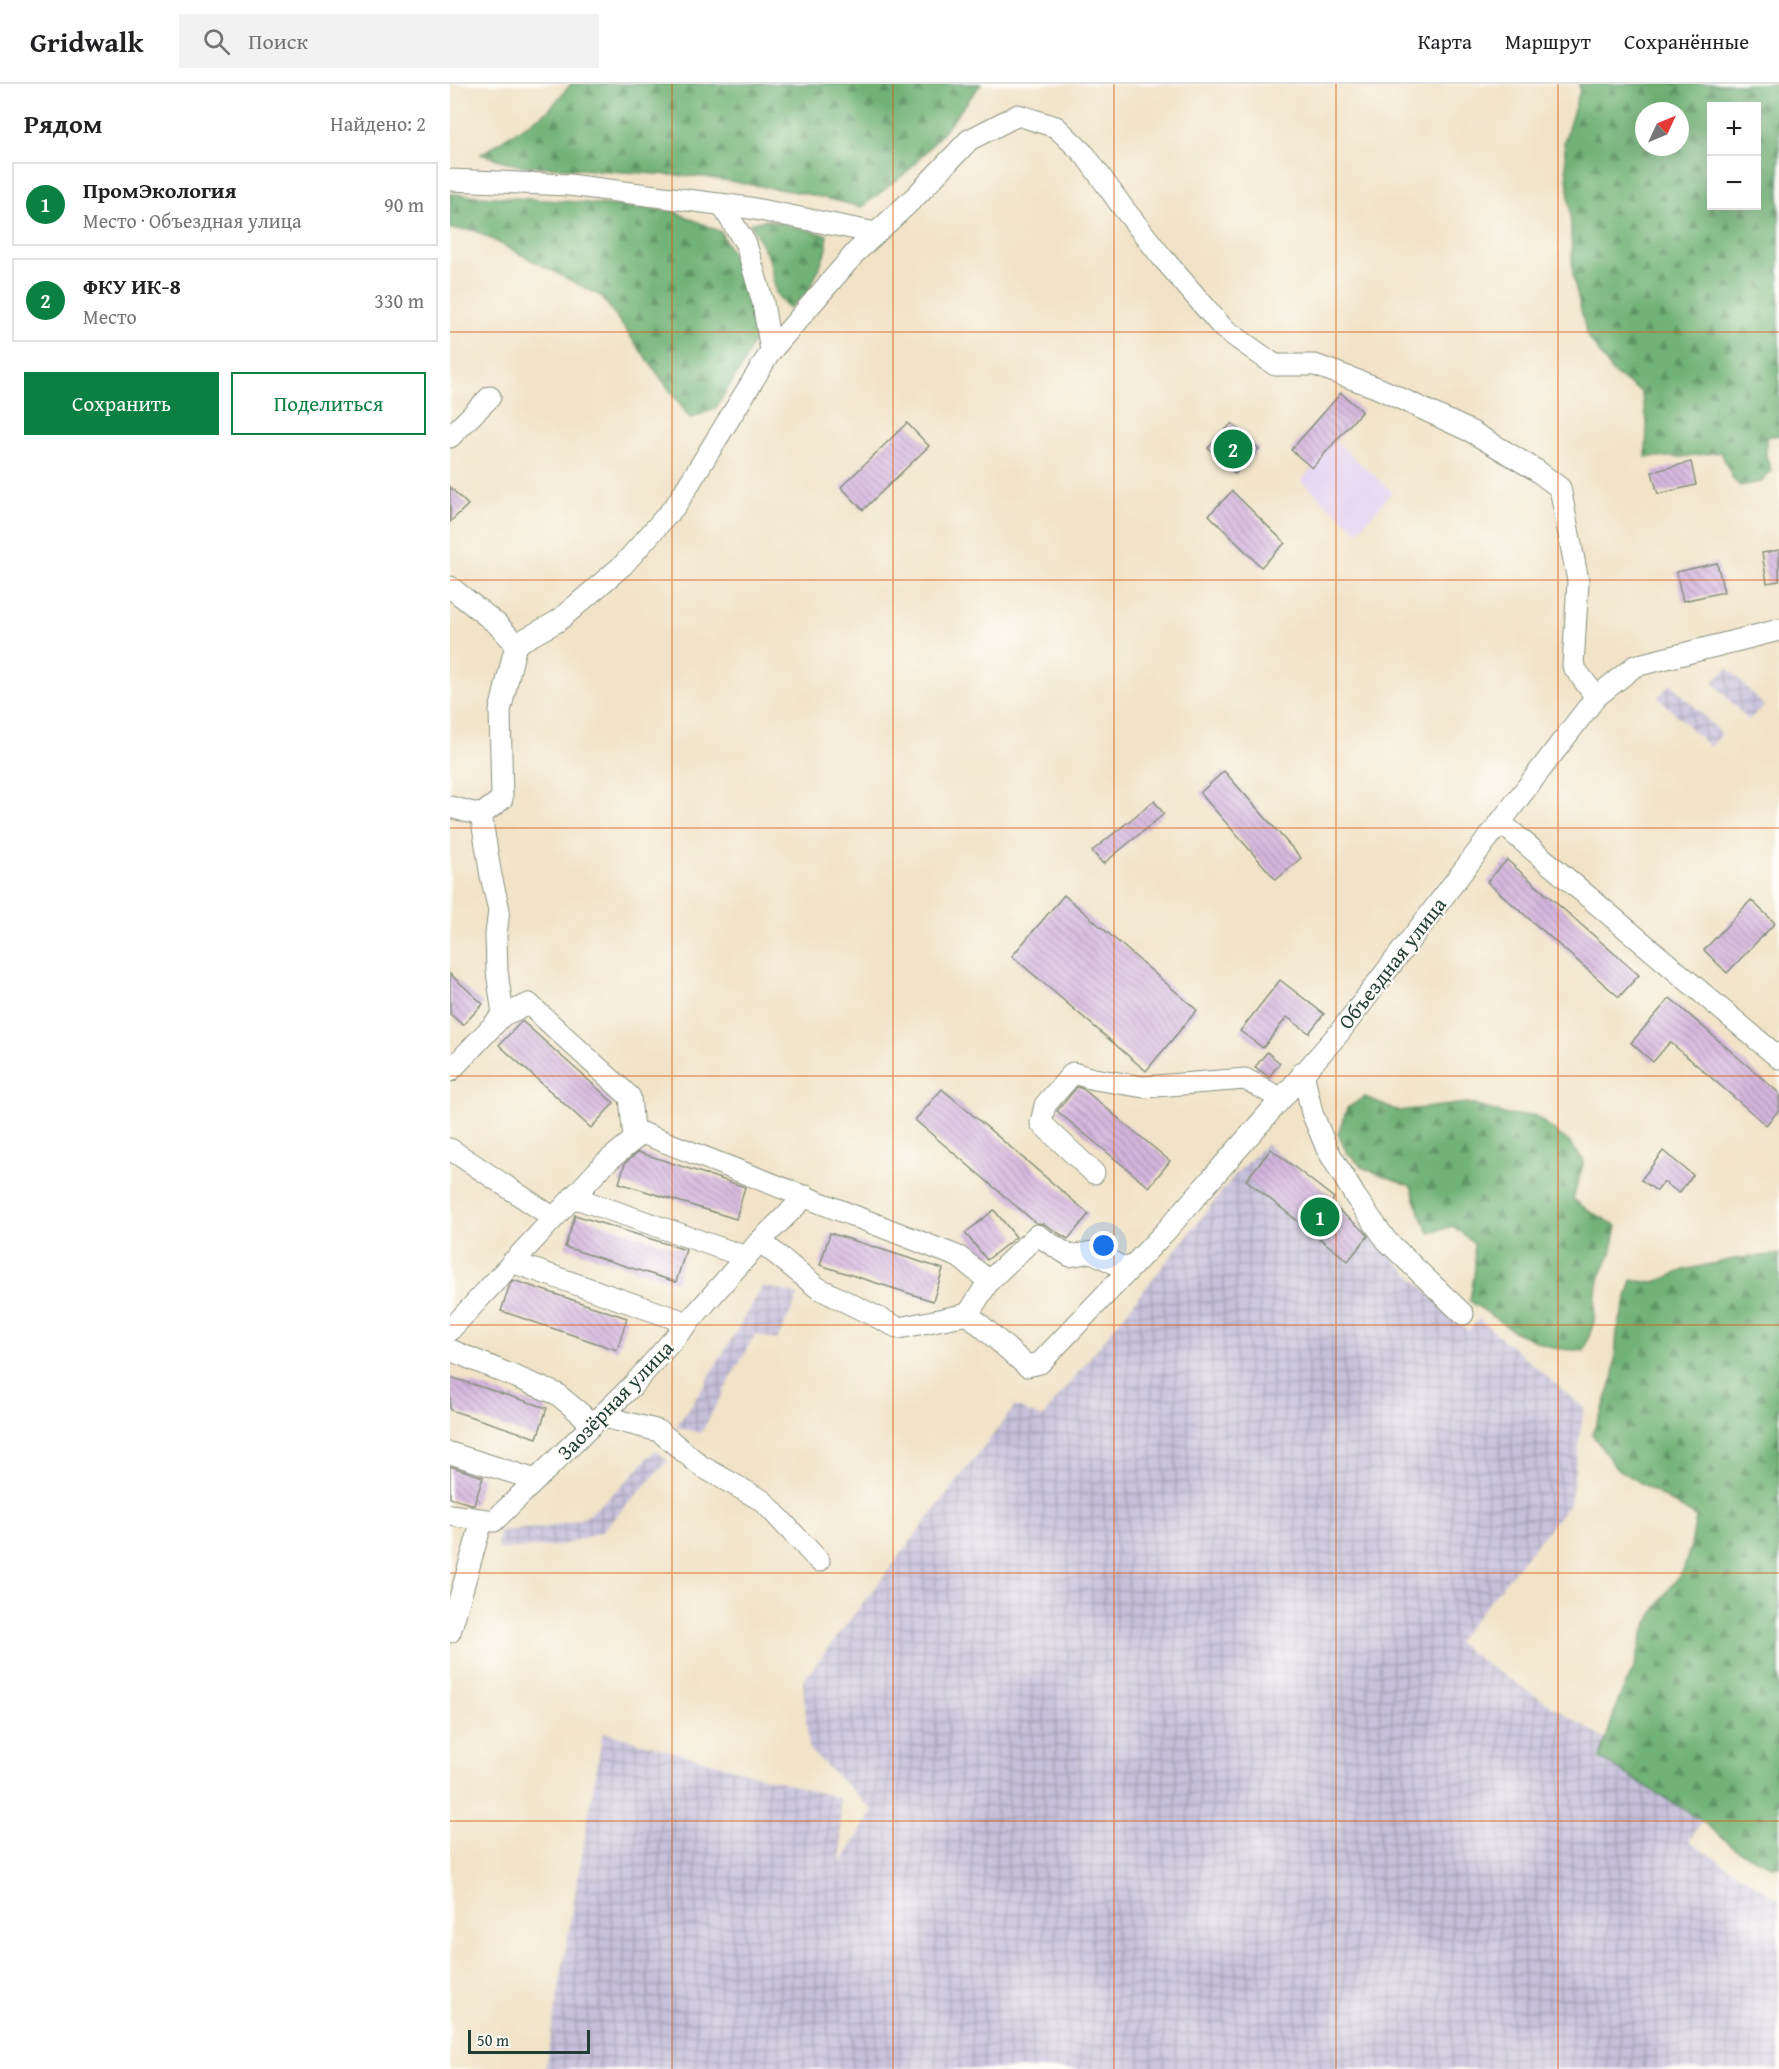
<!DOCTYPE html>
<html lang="ru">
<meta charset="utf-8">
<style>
body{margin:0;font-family:"Gentium Book Plus",serif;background:#f2f2f2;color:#202124}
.controls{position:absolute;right:18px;top:18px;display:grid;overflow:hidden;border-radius:0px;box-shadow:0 6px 24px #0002}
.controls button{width:54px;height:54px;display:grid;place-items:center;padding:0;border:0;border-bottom:2px solid #e0e0e0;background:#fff;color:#202124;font:30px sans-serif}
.compass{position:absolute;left:1185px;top:18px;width:54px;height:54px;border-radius:50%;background:#fff;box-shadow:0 6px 24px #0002;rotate:46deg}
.scale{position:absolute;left:18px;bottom:15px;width:122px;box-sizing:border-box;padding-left:6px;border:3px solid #1f3d34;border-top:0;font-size:16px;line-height:21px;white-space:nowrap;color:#1f3d34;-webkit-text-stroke:4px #fdfcf7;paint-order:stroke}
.you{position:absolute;left:654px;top:1162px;width:21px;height:21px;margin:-15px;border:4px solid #fff;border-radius:50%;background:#1a73e8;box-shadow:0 0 0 9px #1a73e833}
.badge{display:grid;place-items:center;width:39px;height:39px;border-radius:50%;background:#0b8043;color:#fff;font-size:20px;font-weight:700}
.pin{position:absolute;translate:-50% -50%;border:3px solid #fff;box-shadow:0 2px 6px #0006}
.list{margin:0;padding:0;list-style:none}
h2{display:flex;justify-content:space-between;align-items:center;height:78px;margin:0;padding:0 24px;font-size:26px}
h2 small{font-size:20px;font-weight:400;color:#757577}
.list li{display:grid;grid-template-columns:39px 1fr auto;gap:18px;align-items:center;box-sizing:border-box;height:84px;margin:0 12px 12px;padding:0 12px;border:2px solid #e0e0e0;border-radius:0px}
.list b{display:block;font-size:22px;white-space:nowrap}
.list p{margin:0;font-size:20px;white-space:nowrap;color:#757577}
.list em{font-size:20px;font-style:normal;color:#757577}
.actions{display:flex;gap:12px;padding:18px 24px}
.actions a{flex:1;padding:14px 0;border:2px solid #0b8043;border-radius:0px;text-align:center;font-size:21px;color:#0b8043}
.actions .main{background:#0b8043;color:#fff}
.icon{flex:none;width:33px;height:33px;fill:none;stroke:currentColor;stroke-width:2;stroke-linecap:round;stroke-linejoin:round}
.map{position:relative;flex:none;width:1329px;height:1985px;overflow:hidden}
header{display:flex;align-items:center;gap:36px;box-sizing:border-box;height:84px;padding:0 30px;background:#fff;border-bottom:2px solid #e0e0e0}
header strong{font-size:28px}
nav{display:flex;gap:33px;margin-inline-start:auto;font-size:21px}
.search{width:420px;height:54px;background:#f2f2f2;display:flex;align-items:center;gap:15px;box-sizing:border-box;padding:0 21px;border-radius:0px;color:#757577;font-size:22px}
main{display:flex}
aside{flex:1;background:#fff}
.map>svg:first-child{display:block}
.built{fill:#e4d3f2}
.industrial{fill:url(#industrial-grid)}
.forest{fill:url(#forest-firs);stroke:#487855;stroke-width:1.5;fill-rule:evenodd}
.building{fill:url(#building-back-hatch)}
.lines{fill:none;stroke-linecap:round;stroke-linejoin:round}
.minor-casing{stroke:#88907e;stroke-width:23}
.minor{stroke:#fff;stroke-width:21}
.grid{fill:none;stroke:#de580e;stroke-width:1.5;stroke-opacity:0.55}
.labels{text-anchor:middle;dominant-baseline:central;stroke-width:4.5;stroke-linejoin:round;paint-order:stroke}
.street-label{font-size:21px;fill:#1f3d34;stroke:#fdfcf7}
</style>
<header>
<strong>Gridwalk</strong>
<div class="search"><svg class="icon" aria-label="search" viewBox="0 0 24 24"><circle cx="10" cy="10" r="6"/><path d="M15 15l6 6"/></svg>Поиск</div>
<nav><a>Карта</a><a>Маршрут</a><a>Сохранённые</a></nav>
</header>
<main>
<aside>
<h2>Рядом<small>Найдено: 2</small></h2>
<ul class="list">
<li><span class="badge">1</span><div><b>ПромЭкология</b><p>Место · Объездная улица</p></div><em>90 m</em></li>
<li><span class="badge">2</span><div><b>ФКУ ИК-8</b><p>Место</p></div><em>330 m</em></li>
</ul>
<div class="actions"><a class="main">Сохранить</a><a>Поделиться</a></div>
</aside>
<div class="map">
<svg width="1329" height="1985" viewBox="0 0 1329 1985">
<defs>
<pattern id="industrial-grid" width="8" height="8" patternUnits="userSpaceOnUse" patternTransform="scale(1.5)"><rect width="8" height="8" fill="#c6c0da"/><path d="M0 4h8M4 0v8" fill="none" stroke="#a09db2"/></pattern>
<pattern id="forest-firs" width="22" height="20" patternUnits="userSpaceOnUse" patternTransform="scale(1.5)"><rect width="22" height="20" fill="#71b276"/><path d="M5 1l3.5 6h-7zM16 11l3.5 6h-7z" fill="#5c9262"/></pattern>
<pattern id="building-back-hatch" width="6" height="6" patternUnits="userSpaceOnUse" patternTransform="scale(1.5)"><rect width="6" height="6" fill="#d4b6de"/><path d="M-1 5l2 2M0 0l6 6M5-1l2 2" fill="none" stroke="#ab95b5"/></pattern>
</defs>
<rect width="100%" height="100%" fill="#fdfcf7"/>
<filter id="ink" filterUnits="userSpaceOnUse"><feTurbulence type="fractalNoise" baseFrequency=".0167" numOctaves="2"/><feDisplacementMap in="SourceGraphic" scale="12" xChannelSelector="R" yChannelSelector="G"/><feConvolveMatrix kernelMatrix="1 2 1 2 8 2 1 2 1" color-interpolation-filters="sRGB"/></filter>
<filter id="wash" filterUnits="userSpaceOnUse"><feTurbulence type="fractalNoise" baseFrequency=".008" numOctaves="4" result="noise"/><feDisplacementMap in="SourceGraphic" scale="24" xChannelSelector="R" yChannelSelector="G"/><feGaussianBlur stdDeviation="1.35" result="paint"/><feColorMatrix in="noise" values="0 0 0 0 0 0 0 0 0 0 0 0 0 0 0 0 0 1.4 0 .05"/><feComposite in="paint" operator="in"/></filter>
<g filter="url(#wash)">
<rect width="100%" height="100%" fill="#f1e3c7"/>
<path class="built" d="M885,357L942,408L908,447L851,397Z"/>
<g class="industrial">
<path d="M1278,584L1314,622L1298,636L1263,598Z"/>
<path d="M1221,600L1272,650L1260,663L1208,613Z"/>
<path d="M816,1060L884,1114L881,1120L919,1151L1018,1247L1029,1235L1134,1324L1120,1419L1006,1558L1031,1577L1156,1656L1151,1674L1252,1737L1239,1757L1329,1816V1985H95L153,1648L389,1714L392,1779L423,1726L359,1666L353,1597L565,1322L592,1334L786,1090Z"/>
<path d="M313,1202L349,1211L327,1256L305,1250L251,1349L226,1343L252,1305Z"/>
<path d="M205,1366L218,1377L151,1448L109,1462L47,1465L49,1447L99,1443L136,1433L175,1399Z"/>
</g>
<g class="forest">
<path d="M121,0H531L496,45L457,88L412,123L353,109L254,93L66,81L31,70L98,27Z"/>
<path d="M1129,0H1329V351L1316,353V372L1321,387L1311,398L1290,402L1283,395L1271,368L1230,373H1196L1197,337L1191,308L1163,289L1137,251L1123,193L1120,125L1114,58L1130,6ZM1262,22H1306V122H1262ZM1194,27H1230V63H1194Z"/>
<path d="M0,110L126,118L223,127L271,148L294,195L307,249L293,281L265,325L240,334L151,212L24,146L0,145Z"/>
<path d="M318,136L377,151V165L359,207L338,225L326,209L319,174L300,139Z"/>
<path d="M915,1013L948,1027L1017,1019L1057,1031H1084L1119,1058L1134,1077L1123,1115L1139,1127L1167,1142L1161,1170L1150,1192L1146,1210L1144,1237L1134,1267L1102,1264L1065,1248L1020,1217L1025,1184L1024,1159L1003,1142L979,1149L968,1125L961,1102L914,1084L897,1069L888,1050L897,1024Z"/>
<path d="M1329,1170V1782L1323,1783L1289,1767L1248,1734L1150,1674L1168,1617L1184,1584L1194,1547L1210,1517L1233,1487L1241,1461L1246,1433L1165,1383L1142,1350L1154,1322L1164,1291L1167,1247L1182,1196L1204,1199L1234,1186L1284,1175Z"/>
</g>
<g id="blocks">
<g class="building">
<path d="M891,309L912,327L862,384L841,366Z"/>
<path d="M457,339L479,362L413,426L391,403Z"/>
<path d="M782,339L809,365L785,390L758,364Z"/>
<path d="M1241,378L1246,401L1208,410L1202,388Z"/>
<path d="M0,403L18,421L0,438Z"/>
<path d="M782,407L835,459L811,483L759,431Z"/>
<path d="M1329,466V497L1317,499L1312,469Z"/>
<path d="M1267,479L1274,508L1233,517L1226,488Z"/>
<path d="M774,687L851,774L826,796L750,709Z"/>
<path d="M704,717L714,730L653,780L642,767Z"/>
<path d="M1057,776L1189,891L1169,913L1037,798Z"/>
<path d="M614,811L747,926L696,987L562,872Z"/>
<path d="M1301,816L1325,839L1277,889L1254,866Z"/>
<path d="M0,890L33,920L13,941L0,930Z"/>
<path d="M830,896L874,930L859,949L837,933L813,964L790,947Z"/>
<path d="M1220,914L1329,1009V1026L1316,1041L1220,958L1203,978L1181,959Z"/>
<path d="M72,937L164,1019L141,1044L49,961Z"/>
<path d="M817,968L830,979L819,993L805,983Z"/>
<path d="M627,1003L633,1005L720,1077L699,1103L607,1027Z"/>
<path d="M492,1005L639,1130L618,1155L594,1140L586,1139L465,1036Z"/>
<path d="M821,1065L884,1114L881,1120L914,1147L918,1152L898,1177L796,1096Z"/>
<path d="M1213,1067L1243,1091L1229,1109L1214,1098L1207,1107L1191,1096Z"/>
<path d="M188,1068L295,1103L286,1135L169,1099L175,1079Z"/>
<path d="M544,1126L566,1153L537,1176L515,1149Z"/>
<path d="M125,1131L236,1166L226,1198L115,1163Z"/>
<path d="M380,1149L493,1185L483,1217L370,1181Z"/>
<path d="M63,1196L177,1234L167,1266L51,1227L60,1200Z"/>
<path d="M0,1293L97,1324L87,1354L0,1326Z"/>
<path d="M0,1382L33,1393L24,1421L0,1414Z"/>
</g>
</g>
</g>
<g filter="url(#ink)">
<use href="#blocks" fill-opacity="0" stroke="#88907e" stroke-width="1.5"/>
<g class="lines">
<g class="minor-casing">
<g id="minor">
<path d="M0,96L119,101L300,124L426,149"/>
<path d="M271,120L296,160L313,219L321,267"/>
<path d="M0,353L40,313"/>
<path d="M0,503L47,540L66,560"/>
<path d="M0,723L31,731"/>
<path d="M1050,738L1329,974"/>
<path d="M53,931L47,887L46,851L49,826L41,792L31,731L52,715L50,627L66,560L108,537L173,481L226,421L321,267L406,168L466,112L519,56L568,31L606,43L635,71L671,121L711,172L773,244L825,281H865L928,304L1022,348L1086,386L1110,404L1128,497L1123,582L1146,613"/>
<path d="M0,987L53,931L79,920L180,1013L184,1055"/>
<path d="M853,988L862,1029L877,1065L905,1112L936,1156L1013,1230"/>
<path d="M0,1065L104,1134"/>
<path d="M644,1089L591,1039L595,1021L623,989L644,995L694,1003L795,995L830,1014"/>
<path d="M123,1113L296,1173"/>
<path d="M310,1157L356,1112"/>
<path d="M62,1178L238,1239"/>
<path d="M539,1197L587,1151L620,1172L642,1168L678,1186"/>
<path d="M0,1246L154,1080L192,1049L509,1173L539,1197L518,1230"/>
<path d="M0,1266L107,1310L131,1330L142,1341"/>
<path d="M151,1332L209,1347L251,1382L313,1417L369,1477"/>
<path d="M0,1369L86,1396"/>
<path d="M0,1431L44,1437L184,1300L310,1157L368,1204L449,1244L518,1230L577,1282L590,1279L714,1149L889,949L1146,613L1185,582L1329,546"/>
<path d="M0,1548L32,1437"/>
</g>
</g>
<use href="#minor" class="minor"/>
</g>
</g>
<path class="grid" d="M222,0V1985M443,0V1985M664,0V1985M886,0V1985M1108,0V1985M0,248H1329M0,496H1329M0,744H1329M0,992H1329M0,1241H1329M0,1489H1329M0,1737H1329"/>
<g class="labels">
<g class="street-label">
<text transform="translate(942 879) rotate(-52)">Объездная улица</text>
<text transform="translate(165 1316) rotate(-46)">Заозёрная улица</text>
</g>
</g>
</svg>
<div class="controls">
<button>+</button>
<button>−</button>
</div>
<svg class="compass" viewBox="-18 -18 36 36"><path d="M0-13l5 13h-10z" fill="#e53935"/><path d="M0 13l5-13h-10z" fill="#757577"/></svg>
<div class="scale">50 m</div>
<div class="you"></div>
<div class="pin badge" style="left:870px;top:1133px">1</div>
<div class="pin badge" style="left:783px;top:365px">2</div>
</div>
</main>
